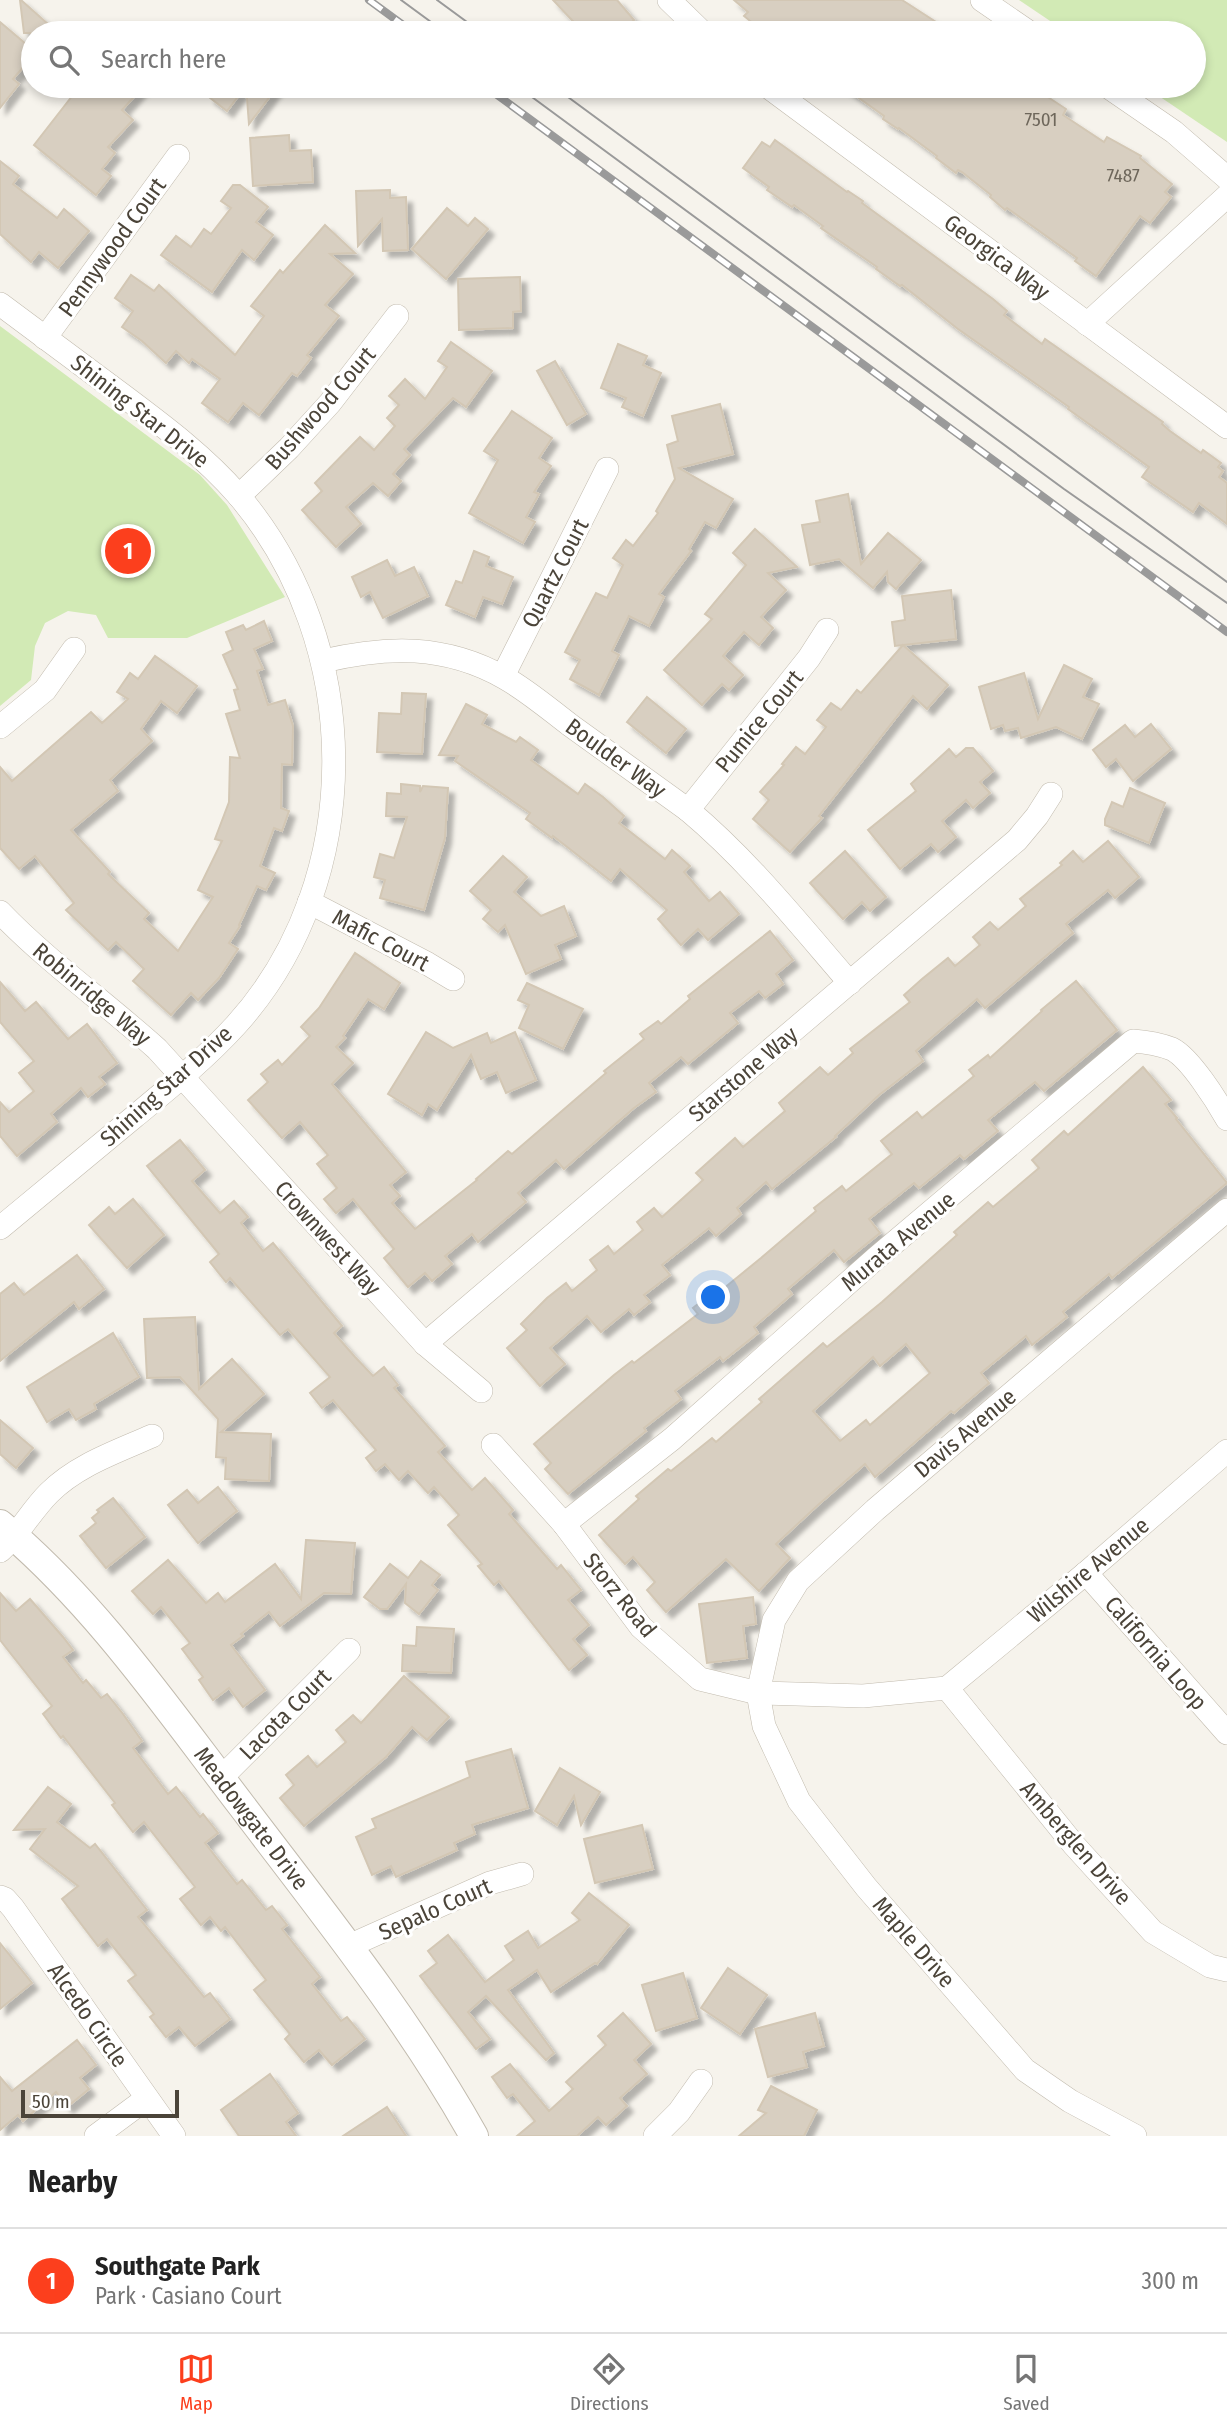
<!DOCTYPE html>
<meta charset="utf-8">
<style>
body{margin:0;font-family:"Fira Sans Condensed",sans-serif;background:#f2f2f2;color:#222}
.scale{position:absolute;left:21px;bottom:18px;width:158px;box-sizing:border-box;padding-left:7px;border:4px solid #4b4439;border-top:0;font-size:19px;line-height:24px;white-space:nowrap;color:#4b4439;-webkit-text-stroke:5px #fff;paint-order:stroke}
.you{position:absolute;left:714px;top:1298px;width:24px;height:24px;margin:-18px;border:5px solid #fff;border-radius:50%;background:#1a73e8;box-shadow:0 0 0 10px #1a73e833}
.badge{display:grid;place-items:center;width:46px;height:46px;border-radius:50%;background:#fc3f1d;color:#fff;font-size:23px;font-weight:700}
.pin{position:absolute;translate:-50% -50%;border:4px solid #fff;box-shadow:0 2px 7px #0006}
.list{margin:0;padding:0;list-style:none}
h2{display:flex;justify-content:space-between;align-items:center;height:91px;margin:0;padding:0 28px;font-size:30px}
h2 small{font-size:23px;font-weight:400;color:#767676}
.list li{display:grid;grid-template-columns:46px 1fr auto;gap:21px;align-items:center;box-sizing:border-box;height:105px;padding:0 28px;border-top:2px solid #e0e0e0}
.list b{display:block;font-size:26px;white-space:nowrap}
.list p{margin:0;font-size:23px;white-space:nowrap;color:#767676}
.list em{font-size:23px;font-style:normal;color:#767676}
.icon{flex:none;width:38px;height:38px;fill:none;stroke:currentColor;stroke-width:2;stroke-linecap:round;stroke-linejoin:round}
.map{position:relative;flex:none;width:1227px;height:2136px;overflow:hidden}
.search{position:absolute;background:#fff;box-shadow:0 4px 10px #0003;left:21px;right:21px;top:21px;height:77px;display:flex;align-items:center;gap:18px;box-sizing:border-box;padding:0 24px;border-radius:38px;color:#767676;font-size:26px}
.sheet{height:196px;background:#fff}
nav{display:flex;justify-content:space-around;align-items:center;box-sizing:border-box;height:98px;border-top:2px solid #e0e0e0;background:#fff;font-size:19px;color:#767676}
nav a{display:grid;justify-items:center;gap:4px}
nav .on{color:#fc3f1d}
.map>svg:first-child{display:block}
.green{fill:#d2eab5}
.building{fill:#d8cfc1;stroke:#d3c7b4;stroke-width:2;fill-rule:evenodd;filter:url(#shadow)}
.lines{fill:none;stroke-linecap:round;stroke-linejoin:round}
.minor-casing{stroke:#c2bbae;stroke-width:24}
.tertiary-casing{stroke:#c2bbae;stroke-width:30}
.minor{stroke:#fff;stroke-width:23}
.tertiary{stroke:#fff;stroke-width:28}
.tram{stroke:#9a9a9a;stroke-width:2}
.rail-casing{stroke:#9a9a9a;stroke-width:8}
.rail{stroke:#fff;stroke-width:5;stroke-dasharray:16;stroke-linecap:butt}
.labels{text-anchor:middle;dominant-baseline:central;stroke-width:6;stroke-linejoin:round;paint-order:stroke}
.number-label{font-size:19px;fill:#6e675b}
.street-label{font-size:23px;fill:#4b4439;stroke:#fff}
</style>
<div class="map">
<svg width="1227" height="2136" viewBox="0 0 1227 2136">
<defs>
<filter id="shadow"><feDropShadow dx="6" dy="6" stdDeviation="2" flood-color="#0004"/></filter>
</defs>
<rect width="100%" height="100%" fill="#f6f3ec"/>
<g class="green">
<path d="M1019,0H1227V142L1144,86H1194V33H1068Z"/>
<path d="M0,326L200,475L227,505L285,597L187,638H108L96,615L68,611L45,623L35,646L31,680L0,706Z"/>
</g>
<g class="building">
<path d="M20,0H21L58,33H24Z"/>
<path d="M553,0H617L634,20L621,33H584Z"/>
<path d="M734,0H902L953,33H765L744,16L748,12Z"/>
<path d="M0,22L33,50V56L13,79L19,84L0,108Z"/>
<path d="M80,86H144L122,110L133,120L108,147L115,153L102,169L111,176L96,195L34,145Z"/>
<path d="M217,86H246L227,111L209,97Z"/>
<path d="M246,86H278L249,124Z"/>
<path d="M842,86H1031L1066,109L1063,115L1104,142L1107,137L1141,156L1140,158L1172,184L1165,192L1171,197L1150,223L1140,216L1096,276L1075,261L1077,258L1007,208L1005,210L990,197L991,195L962,172L958,170L956,173L936,158L937,156L899,128L898,129L883,119L884,116Z"/>
<path d="M289,135L290,151L311,150L313,182L253,186L250,138Z"/>
<path d="M775,140L847,192L848,191L863,201L862,203L993,299L1007,311L1004,315L1042,344L1045,339L1163,422L1162,424L1170,431L1201,453L1203,450L1221,463L1218,467L1223,471L1219,477L1227,483V524L1199,503L1193,512L1142,477L1149,467L1068,409L1069,407L958,329L902,285L900,286L876,269L877,267L821,228L823,226L794,205L792,207L767,190L769,187L743,168L762,142L770,147Z"/>
<path d="M0,161L19,176L13,184L57,218L64,209L89,231L58,268L39,252L31,262L0,234Z"/>
<path d="M233,185H240L268,207L256,222L273,235L254,260L242,250L212,292L161,255L176,236L191,247L204,229L211,234L231,208L221,201Z"/>
<path d="M390,190V198L406,197L408,250L383,251L382,219L358,246L356,191Z"/>
<path d="M447,208L468,226L475,218L488,229L446,279L412,249Z"/>
<path d="M325,225L355,253L330,254L353,274L325,305L339,316L307,355L311,358L297,376L292,373L259,415L243,403L228,422L202,403L220,379L192,359L189,363L176,351L166,363L142,341L122,327L133,311L115,298L131,275L154,291L159,285L235,355L264,316L251,306L280,270L283,273Z"/>
<path d="M520,277L521,311L513,312V328L459,330L458,279Z"/>
<path d="M451,342L492,371L466,407L453,398L404,449L410,455L393,474L401,481L388,496L373,483L346,507L361,524L336,547L302,510L322,491L315,483L360,437L374,450L395,426L387,418L399,405L389,396L405,379L425,399L447,367L438,361Z"/>
<path d="M618,344L647,356L643,365L661,373L643,416L622,407L626,398L601,388Z"/>
<path d="M555,361L586,414L567,425L537,371Z"/>
<path d="M720,404L733,454L679,468L733,499L716,528L705,522L689,549L691,551L659,594L664,597L649,626L629,616L612,651L619,655L599,695L570,679L580,660L565,652L596,593L607,598L623,565L613,558L626,540L633,546L658,513L656,511L675,479L667,445L678,441L672,416Z"/>
<path d="M512,411L552,438L539,458L551,466L534,492L539,494L526,517L535,522L523,543L469,513L498,460L484,451Z"/>
<path d="M848,494L861,564L888,533L921,560L896,589L888,582L887,572L873,588L839,559L810,565L802,525L820,522L816,501Z"/>
<path d="M755,529L797,567L768,573L786,590L761,617L773,628L759,645L744,632L723,656L743,675L729,690L722,684L702,705L664,670L712,619L705,614L746,565L733,553Z"/>
<path d="M474,551L489,557L486,566L513,577L502,604L483,597L475,617L446,605L456,581L462,583Z"/>
<path d="M387,560L395,576L414,567L428,596L383,618L370,592L361,597L352,577Z"/>
<path d="M951,590L956,639L895,646L892,622L905,620L902,596Z"/>
<path d="M264,621L272,641L254,649L263,669L257,671L268,705L285,700L293,726L292,765L282,764L281,808L289,811L282,831L274,828L260,866L275,873L266,890L257,886L239,925L240,926L229,943L238,949L219,978L198,1000L191,993L171,1015L133,981L144,969L116,942L108,950L66,910L74,903L35,856L19,869L0,848V767L12,781L91,712L102,723L128,699L117,692L130,673L138,679L155,656L197,686L177,713L161,701L141,729L152,741L110,780L118,791L71,830L110,872L108,874L149,913L144,919L178,951L213,897L198,890L222,841L215,839L229,802L230,757L240,758L226,714L240,710L234,690L238,689L223,655L233,650L226,632L243,625L246,630Z"/>
<path d="M903,645L948,685L927,709L913,696L819,816L822,818L790,852L753,819L769,800L760,792L784,765L782,764L796,747L805,754L826,727L817,720L831,703L841,710L857,690L861,693Z"/>
<path d="M1064,665L1092,679L1083,697L1099,704L1082,739L1056,727L1021,738L1018,728L1005,731L1003,725L991,729L979,687L1024,673L1038,719Z"/>
<path d="M402,693L426,694L422,754L377,752L379,713L401,714Z"/>
<path d="M647,697L686,729L666,753L627,722Z"/>
<path d="M466,704L487,715L482,724L516,742L520,737L538,750L531,760L578,794L585,784L603,797L624,816L619,823L665,859L672,850L690,866L684,872L709,901L720,892L739,914L708,940L698,929L681,945L658,919L667,910L620,869L611,881L553,836L552,838L526,819L530,813L455,761L458,756L439,755Z"/>
<path d="M1151,724L1171,749L1133,781L1116,759L1106,767L1093,750L1125,725L1135,737Z"/>
<path d="M966,748H973L993,771L980,782L990,793L973,808L966,800L942,821L956,837L938,852L931,844L900,869L868,830L916,791L911,784L949,749L956,757Z"/>
<path d="M401,784L420,786V792L423,786L448,788L445,838L424,910L380,898L385,880L374,877L380,854L394,858L407,817L386,816L387,793L401,794Z"/>
<path d="M1130,788L1165,803L1149,843L1105,825V819L1112,802L1123,807Z"/>
<path d="M1108,841L1139,877L1115,898L1108,890L1066,924L1073,933L985,1008L977,999L916,1051L923,1061L879,1095L835,1136L836,1137L772,1189L766,1182L737,1208L741,1214L716,1236L709,1228L662,1265L670,1275L644,1295L650,1302L634,1315L629,1309L601,1332L587,1316L563,1337L550,1348L565,1364L540,1386L507,1348L527,1330L521,1324L547,1298L566,1283L572,1291L597,1270L590,1260L608,1246L614,1254L643,1230L637,1222L654,1208L662,1217L703,1180L696,1173L735,1138L743,1147L785,1111L779,1103L820,1067L828,1075L853,1053L850,1049L910,1002L904,995L922,979L948,958L955,966L980,945L973,937L990,922L998,930L1026,906L1020,899L1062,865L1060,863L1073,851L1083,862Z"/>
<path d="M845,851L886,897L870,911L862,902L843,919L810,883Z"/>
<path d="M503,856L527,877L514,892L541,916L564,906L576,936L555,945L561,959L526,974L505,925L498,932L483,919L491,910L470,891Z"/>
<path d="M770,931L793,960L776,974L783,984L765,998L759,991L730,1013L738,1023L688,1064L681,1057L649,1083L656,1092L634,1108L564,1169L556,1160L518,1193L526,1202L478,1242L472,1234L445,1256L452,1264L432,1281L425,1273L408,1287L384,1258L394,1249L353,1199L336,1213L324,1199L337,1188L317,1164L328,1155L300,1122L282,1138L248,1100L268,1082L261,1074L278,1060L282,1065L310,1036L301,1027L319,1008L355,953L400,983L384,1009L368,999L343,1036L345,1038L336,1047L353,1063L332,1084L406,1172L390,1185L400,1196L392,1203L415,1229L477,1180L476,1179L508,1151L512,1154L606,1073L604,1071L644,1039L640,1034L658,1021L661,1024L690,999L688,996Z"/>
<path d="M1076,981L1117,1030L1044,1091L1035,1082L988,1120L998,1131L964,1159L960,1155L919,1188L914,1183L869,1219L880,1233L844,1262L834,1250L788,1289L792,1294L754,1327L758,1333L723,1361L720,1357L675,1391L681,1399L644,1428L646,1431L568,1494L545,1469L551,1463L534,1444L614,1375L632,1361L634,1363L698,1314L693,1308L721,1286L723,1289L761,1258L816,1211L814,1208L842,1186L846,1191L892,1154L881,1141L917,1112L922,1118L974,1076L969,1070L988,1055L990,1058L1042,1011L1041,1010Z"/>
<path d="M0,982L25,1011L36,1002L68,1039L87,1024L117,1063L99,1077L105,1084L88,1097L81,1088L51,1114L57,1122L17,1156L0,1136V1102L9,1112L34,1091L19,1073L34,1061L0,1022Z"/>
<path d="M527,983L583,1009L563,1049L519,1028L529,1005L518,1000Z"/>
<path d="M426,1032L453,1048L487,1033L491,1043L515,1032L536,1080L506,1093L497,1072L481,1079L471,1055L437,1110L428,1104L422,1115L388,1094Z"/>
<path d="M1143,1067L1171,1100L1165,1104L1177,1118L1176,1119L1227,1183L1112,1278L1109,1274L1063,1312L1067,1317L1032,1345L1026,1336L981,1373L989,1383L954,1413L951,1411L875,1477L865,1464L818,1505L776,1544L790,1558L759,1591L726,1559L666,1612L647,1590L655,1582L633,1557L625,1564L599,1535L639,1499L636,1496L668,1469L671,1471L712,1438L716,1442L762,1402L759,1399L823,1343L827,1347L882,1302L957,1235L954,1232L988,1202L993,1207L1039,1168L1032,1160L1064,1131L1068,1135ZM906,1344L930,1373L870,1425L866,1420L840,1441L813,1411L873,1357L880,1366Z"/>
<path d="M180,1140L205,1170L192,1181L220,1213L234,1201L248,1217L241,1223L263,1251L273,1243L342,1326L334,1333L355,1357L373,1376L384,1367L398,1385L394,1388L445,1446L438,1452L472,1490L485,1478L513,1510L509,1514L557,1569L561,1565L581,1590L568,1600L589,1625L573,1639L587,1655L569,1670L499,1581L494,1585L478,1566L482,1564L448,1525L459,1515L434,1487L428,1493L408,1471L399,1480L385,1464L376,1471L366,1458L376,1450L333,1400L322,1408L310,1393L330,1377L288,1329L280,1335L230,1278L226,1282L210,1262L219,1254L147,1166Z"/>
<path d="M133,1199L164,1235L127,1268L89,1225L109,1207L115,1214Z"/>
<path d="M77,1255L104,1289L79,1309L74,1302L0,1361V1294L14,1283L24,1295Z"/>
<path d="M195,1317L199,1389L232,1359L264,1394L221,1432L271,1434L269,1481L225,1479L226,1458L216,1457L218,1419L180,1377L147,1378L144,1319Z"/>
<path d="M113,1333L139,1377L94,1404L96,1409L76,1420L69,1409L47,1422L27,1387Z"/>
<path d="M0,1420L33,1448L16,1468L0,1454Z"/>
<path d="M218,1487L237,1511L198,1543L168,1505L187,1490L198,1503Z"/>
<path d="M113,1498L145,1537L106,1568L80,1536L96,1523L92,1518L99,1512L97,1510Z"/>
<path d="M306,1540L355,1543L351,1594L324,1593L280,1626L269,1612L241,1634L243,1636L231,1645L265,1690L243,1707L229,1688L213,1700L199,1680L203,1677L182,1649L190,1643L161,1607L153,1614L132,1591L168,1560L206,1603L218,1593L225,1602L275,1564L301,1599Z"/>
<path d="M421,1561L440,1575L432,1585L438,1590L419,1614L405,1603L406,1584L387,1609H380L364,1597L390,1564L408,1578Z"/>
<path d="M0,1593L16,1611L30,1599L63,1637L73,1650L63,1657L83,1683L86,1680L101,1698L107,1694L123,1714L142,1741L133,1748L168,1794L176,1787L200,1817L203,1814L218,1833L205,1843L237,1884L242,1880L266,1910L272,1906L287,1925L282,1929L320,1977L312,1984L341,2021L347,2017L365,2039L332,2065L319,2050L304,2062L285,2039L290,2034L254,1990L266,1980L225,1927L221,1931L210,1917L201,1925L180,1899L195,1887L144,1822L133,1832L112,1805L115,1803L63,1736L61,1738L43,1714L52,1706L0,1640Z"/>
<path d="M753,1597L756,1624L743,1626L747,1658L707,1663L699,1604Z"/>
<path d="M417,1627L454,1629L451,1673L402,1671L403,1645L416,1646Z"/>
<path d="M404,1676L449,1717L427,1740L412,1727L386,1757L304,1826L280,1798L294,1785L286,1775L308,1756L317,1767L346,1742L336,1730L353,1715L361,1723Z"/>
<path d="M511,1749L528,1808L472,1825L475,1834L454,1843L457,1850L421,1866L396,1877L391,1866L372,1875L356,1837L376,1828L372,1819L470,1777L466,1762Z"/>
<path d="M560,1768L600,1792L581,1825L574,1796L557,1825L535,1811Z"/>
<path d="M48,1787L71,1804L57,1822L90,1848L95,1844L147,1910L138,1917L204,1997L210,1993L230,2019L195,2046L179,2027L166,2037L150,2017L154,2014L128,1981L136,1975L107,1939L98,1946L62,1899L78,1886L30,1849L45,1829L14,1830Z"/>
<path d="M642,1825L653,1869L595,1883L584,1839Z"/>
<path d="M589,1893L629,1925L597,1964L595,1963L551,1992L537,1970L508,1990L554,2053L546,2060L486,1996L468,2012L490,2039L476,2049L420,1976L437,1963L428,1951L448,1935L485,1982L514,1960L505,1946L528,1931L538,1948L580,1920L572,1913Z"/>
<path d="M0,1943L32,1983L0,2009Z"/>
<path d="M728,1968L767,1995L740,2034L701,2008Z"/>
<path d="M683,1973L697,2018L656,2031L642,1985Z"/>
<path d="M623,2013L651,2044L634,2060L647,2074L620,2098L627,2106L606,2125L598,2117L577,2136H517L535,2121L513,2094L507,2098L492,2077L510,2064L549,2111L573,2089L566,2082L606,2045L598,2036Z"/>
<path d="M815,2013L824,2046L803,2052L807,2067L768,2077L755,2029Z"/>
<path d="M77,2040L96,2065L80,2078L89,2089L67,2107L56,2092L23,2121L18,2115L0,2130V2077L12,2091Z"/>
<path d="M270,2074L298,2113L286,2122L296,2136H239L221,2110Z"/>
<path d="M771,2086L817,2110L804,2136H739L766,2113L758,2110Z"/>
<path d="M387,2107L406,2136H343Z"/>
</g>
<g class="lines">
<g class="minor-casing">
<g id="minor">
<path d="M669,0L703,33"/>
<path d="M982,0L1030,33"/>
<path d="M767,86L1227,427"/>
<path d="M1107,86L1174,132L1227,178"/>
<path d="M0,304C42,335 83,366 125,397C165,427 205,457 238,495C364,642 368,879 236,1025C205,1059 169,1088 134,1117C89,1154 45,1191 0,1228"/>
<path d="M1087,324L1227,196"/>
<path d="M45,338L178,156"/>
<path d="M239,496L289,448L330,403L397,316"/>
<path d="M323,661C387,646 445,644 505,678C528,691 549,709 570,725C609,753 649,782 688,810C749,861 798,923 850,983"/>
<path d="M503,676L607,469"/>
<path d="M0,727L45,690L74,649"/>
<path d="M688,810L809,658L827,630"/>
<path d="M309,902L428,964L453,979"/>
<path d="M0,912C48,962 106,1003 157,1049L425,1344L481,1391"/>
<path d="M425,1344L1017,840L1037,816L1051,794"/>
<path d="M493,1445L564,1524L641,1627L700,1679L758,1693L863,1696L947,1688"/>
<path d="M564,1524L672,1439L875,1259L1133,1041C1147,1042 1159,1044 1172,1049C1190,1058 1217,1101 1227,1119"/>
<path d="M0,1551C19,1534 31,1511 49,1493C77,1465 116,1452 152,1436"/>
<path d="M1086,1573L1227,1733"/>
<path d="M947,1688L1074,1845L1153,1932L1210,1966L1227,1970"/>
<path d="M947,1688L1086,1573L1227,1451"/>
<path d="M221,1778L349,1650"/>
<path d="M0,1897L5,1899L13,1908L174,2136"/>
<path d="M349,1946L490,1883L522,1874"/>
<path d="M96,2136L146,2099"/>
<path d="M655,2136L679,2112L701,2081"/>
<path d="M1135,2136L1070,2101L1025,2070L866,1887L799,1801L764,1726L758,1693L774,1620L798,1581L875,1510L1227,1210"/>
</g>
</g>
<g class="tertiary-casing">
<g id="tertiary">
<path id="s1" d="M0,1524C95,1603 167,1708 242,1806C323,1913 408,2018 474,2136"/>
</g>
</g>
<use href="#minor" class="minor"/>
<use href="#tertiary" class="tertiary"/>
<g class="tram">
<path d="M401,0L446,33"/>
<path d="M437,0L482,33"/>
<path d="M517,86L1064,489L1227,603"/>
<path d="M553,86L1227,582"/>
</g>
<g class="rail-casing">
<g id="rail">
<path d="M369,0L414,33"/>
<path d="M485,86L1227,632"/>
</g>
</g>
<use href="#rail" class="rail"/>
</g>
<g class="labels">
<g class="number-label">
<text x="1041" y="119">7501</text>
<text x="1123" y="175">7487</text>
</g>
<g class="street-label">
<text transform="translate(112 247) rotate(-54)">Pennywood Court</text>
<text transform="translate(997 257) rotate(37)">Georgica Way</text>
<text transform="translate(320 408) rotate(-49)">Bushwood Court</text>
<text transform="translate(140 411) rotate(38)">Shining Star Drive</text>
<text transform="translate(555 573) rotate(-63)">Quartz Court</text>
<text transform="translate(759 721) rotate(-51)">Pumice Court</text>
<text transform="translate(616 758) rotate(36)">Boulder Way</text>
<text transform="translate(381 940) rotate(28)">Mafic Court</text>
<text transform="translate(92 994) rotate(40)">Robinridge Way</text>
<text transform="translate(743 1074) rotate(-40)">Starstone Way</text>
<text transform="translate(166 1086) rotate(-42)">Shining Star Drive</text>
<text transform="translate(328 1238) rotate(48)">Crownwest Way</text>
<text transform="translate(898 1241) rotate(-40)">Murata Avenue</text>
<text transform="translate(965 1433) rotate(-40)">Davis Avenue</text>
<text transform="translate(1088 1570) rotate(-40)">Wilshire Avenue</text>
<text transform="translate(620 1595) rotate(51)">Storz Road</text>
<text transform="translate(1156 1653) rotate(49)">California Loop</text>
<text transform="translate(285 1714) rotate(-45)">Lacota Court</text>
<text stroke="none"><textPath href="#s1" startOffset="388">Meadowgate Drive</textPath></text>
<text transform="translate(1076 1843) rotate(49)">Amberglen Drive</text>
<text transform="translate(435 1909) rotate(-24)">Sepalo Court</text>
<text transform="translate(914 1942) rotate(49)">Maple Drive</text>
<text transform="translate(88 2015) rotate(55)">Alcedo Circle</text>
</g>
</g>
</svg>
<div class="scale">50 m</div>
<div class="you"></div>
<div class="pin badge" style="left:128px;top:551px">1</div>
<div class="search"><svg class="icon" aria-label="search" viewBox="0 0 24 24"><circle cx="10" cy="10" r="6"/><path d="M15 15l6 6"/></svg>Search here</div>
</div>
<section class="sheet">
<h2>Nearby<small></small></h2>
<ul class="list">
<li><span class="badge">1</span><div><b>Southgate Park</b><p>Park · Casiano Court</p></div><em>300 m</em></li>
</ul>
</section>
<nav>
<a class="on"><svg class="icon" aria-label="map" viewBox="0 0 24 24"><path d="M3 6l6-2 6 2 6-2v14l-6 2-6-2-6 2zM9 4v14M15 6v14"/></svg>Map</a>
<a><svg class="icon" aria-label="directions" viewBox="0 0 24 24"><path d="M12 3l9 9-9 9-9-9zM9 14v-3h6M13 9l2 2-2 2"/></svg>Directions</a>
<a><svg class="icon" aria-label="saved" viewBox="0 0 24 24"><path d="M7 4h10v16l-5-4-5 4z"/></svg>Saved</a>
</nav>
